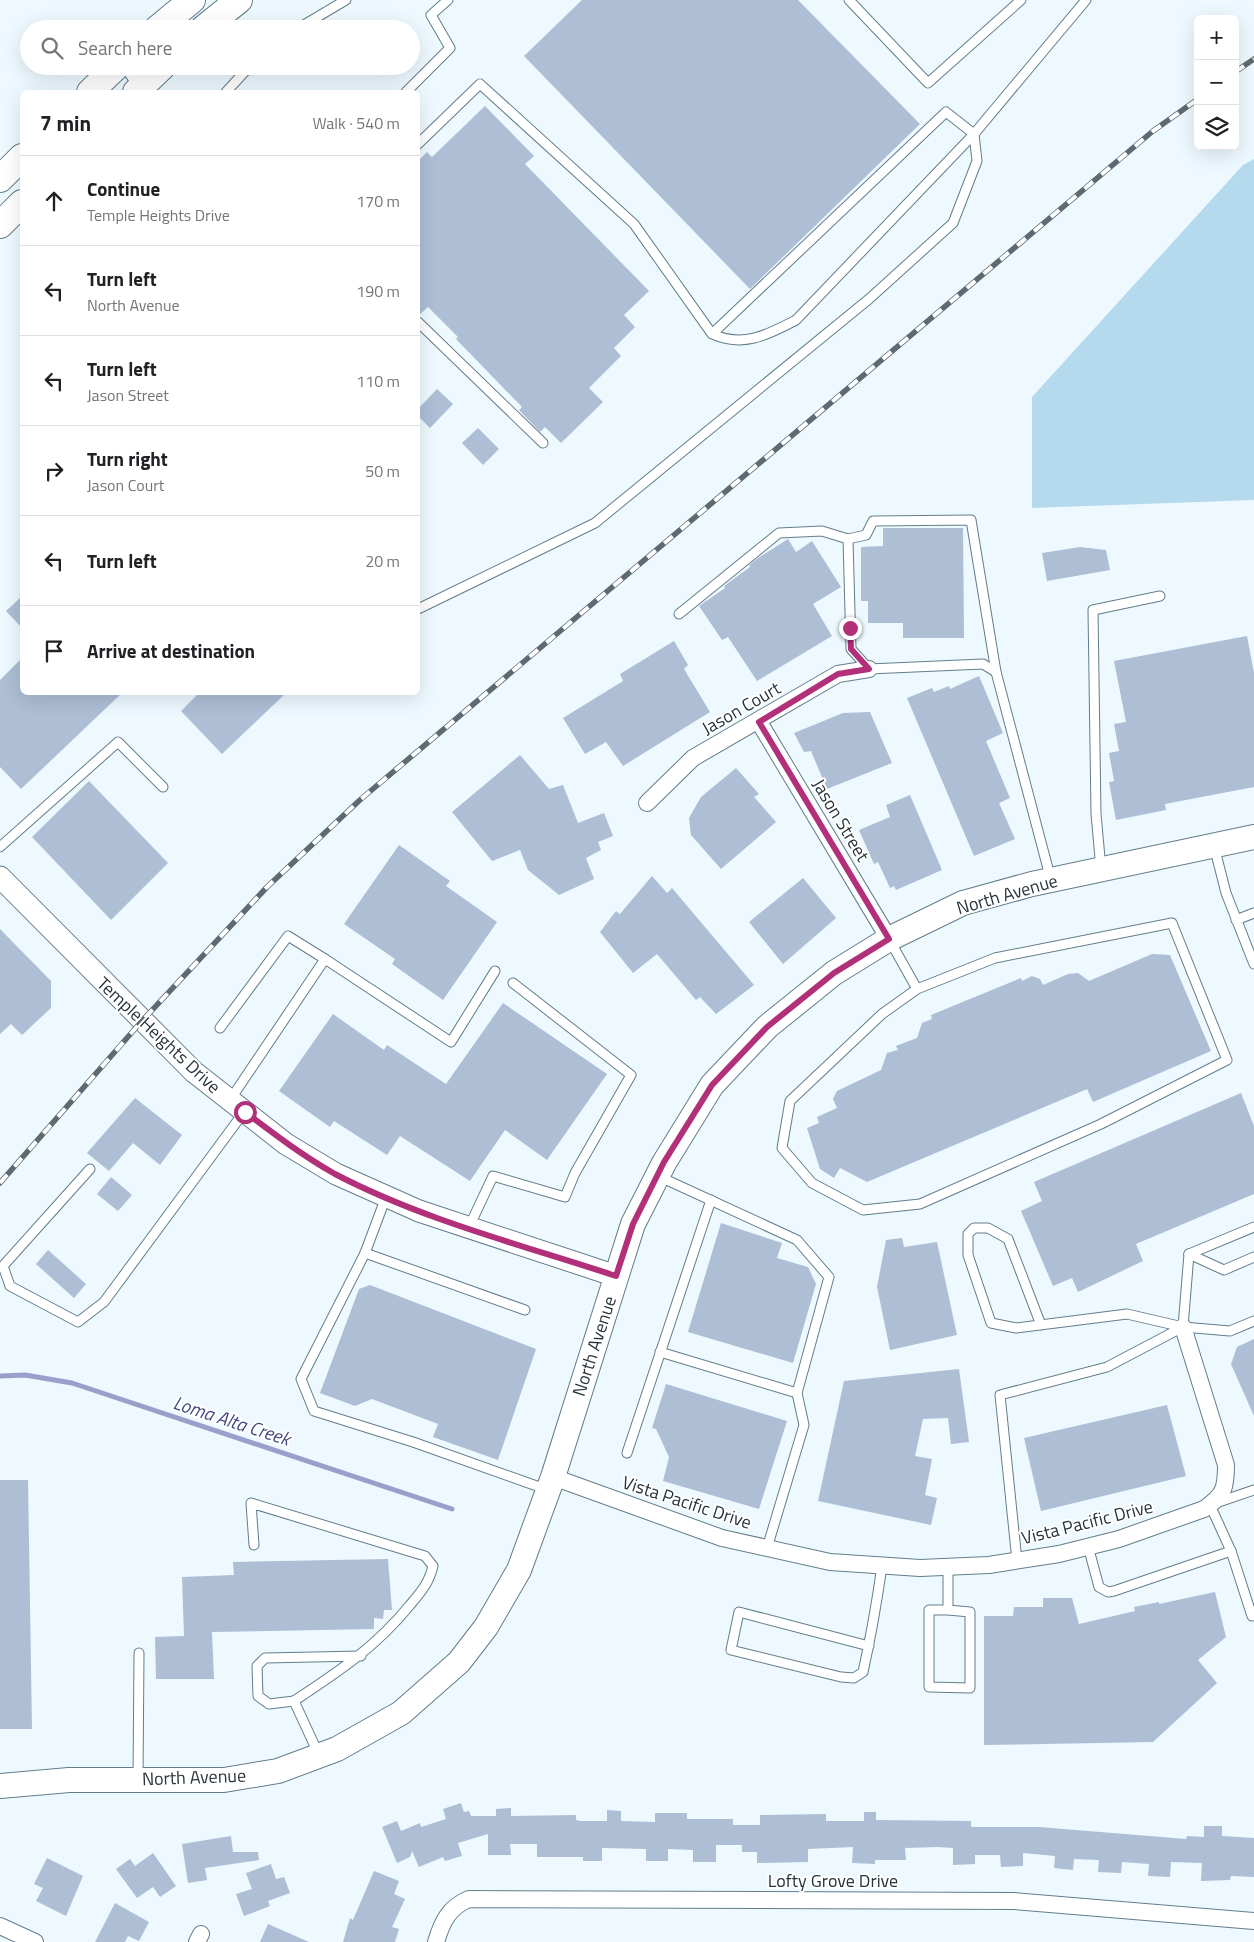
<!DOCTYPE html>
<meta charset="utf-8">
<style>
body{margin:0;font-family:"Titillium Web",sans-serif;background:#f6f6f6;color:#202124}
.controls{position:absolute;right:15px;top:15px;display:grid;overflow:hidden;border-radius:8px;box-shadow:0 5px 20px #0002}
.controls button{width:45px;height:45px;display:grid;place-items:center;padding:0;border:0;border-bottom:1px solid #e0e0e0;background:#fff;color:#202124;font:25px sans-serif}
.stop{position:absolute;width:15px;height:15px;margin:-11px;border:4px solid #b23079;border-radius:50%;background:#fff}
.stop.end{background:#b23079;border-color:#fff;box-shadow:0 1px 5px #0008}
.list{margin:0;padding:0;list-style:none}
h2{display:flex;justify-content:space-between;align-items:center;height:65px;margin:0;padding:0 20px;font-size:21px}
h2 small{font-size:16px;font-weight:400;color:#757577}
.list li{display:grid;grid-template-columns:32px 1fr auto;gap:15px;align-items:center;box-sizing:border-box;height:90px;padding:0 20px;border-top:1px solid #e0e0e0}
.list b{display:block;font-size:19px;white-space:nowrap}
.list p{margin:0;font-size:16px;white-space:nowrap;color:#757577}
.list em{font-size:16px;font-style:normal;color:#757577}
.icon{flex:none;width:28px;height:28px;fill:none;stroke:currentColor;stroke-width:2;stroke-linecap:round;stroke-linejoin:round}
.map{position:relative;flex:none;width:1254px;height:1942px;overflow:hidden}
.search{position:absolute;background:#fff;box-shadow:0 5px 20px #0002;left:20px;top:20px;width:400px;height:55px;display:flex;align-items:center;gap:12px;box-sizing:border-box;padding:0 18px;border-radius:28px;color:#757577;font-size:19px}
.panel{position:absolute;background:#fff;box-shadow:0 5px 20px #0002;left:20px;top:90px;width:400px;height:605px;border-radius:8px}
.map>svg:first-child{display:block}
.green{fill:#b6daed}
.lines{fill:none;stroke-linecap:round;stroke-linejoin:round}
.stream{stroke:#999fca;stroke-width:5}
.building{fill:#adbed5}
.service-casing{stroke:#637d8a;stroke-width:11}
.minor-casing{stroke:#637d8a;stroke-width:18}
.tertiary-casing{stroke:#637d8a;stroke-width:23}
.secondary-casing{stroke:#637d8a;stroke-width:26}
.primary-casing{stroke:#637d8a;stroke-width:28}
.service{stroke:#fff;stroke-width:9}
.minor{stroke:#fff;stroke-width:16}
.tertiary{stroke:#fff;stroke-width:21}
.secondary{stroke:#fff;stroke-width:24}
.primary{stroke:#fff;stroke-width:26}
.rail-casing{stroke:#5e6a70;stroke-width:5.5}
.rail{stroke:#fff;stroke-width:4;stroke-dasharray:11;stroke-linecap:butt}
.route{stroke:#b23079;stroke-width:6}
.labels{text-anchor:middle;dominant-baseline:central;stroke-width:4;stroke-linejoin:round;paint-order:stroke}
.street-label{font-size:18px;fill:#29343a;stroke:#fff}
.water-label{font-size:19px;font-style:italic;fill:#454982;stroke:#fff}
</style>
<div class="map">
<svg width="1254" height="1942" viewBox="0 0 1254 1942">
<rect width="100%" height="100%" fill="#edf9ff"/>
<path class="green" d="M1254,159V500L1032,508V397L1243,165Z"/>
<g class="lines">
<path class="stream" d="M0,1376L25,1375L72,1383L452,1509"/>
</g>
<g class="building">
<path d="M582,0H798L920,124L750,289L524,56Z"/>
<path d="M485,106L534,156L525,164L649,291L624,315L635,327L614,348L621,356L589,388L603,402L561,443L545,427L540,432L519,410L522,407L456,339L458,337L428,307L418,316V161L427,152L432,157Z"/>
<path d="M437,389L453,404L430,428L418,416V409Z"/>
<path d="M478,428L499,449L483,465L462,443Z"/>
<path d="M883,528H963L964,638H903V623H868V601H861V547L883,546Z"/>
<path d="M788,539L796,552L812,541L841,587L813,604L832,636L757,681L728,637L722,640L699,606L725,588L724,586L750,567L749,565L758,558Z"/>
<path d="M1080,547L1106,550L1110,570L1047,581L1042,553Z"/>
<path d="M22,596V628L6,611Z"/>
<path d="M1247,636L1254,673V787L1165,804L1166,810L1116,820L1109,782L1114,781L1109,753L1119,751L1114,724L1126,722L1114,661Z"/>
<path d="M674,641L688,665L684,669L710,712L623,766L606,742L585,754L563,718L623,681L620,674Z"/>
<path d="M22,658V692H123L21,789L0,767V680Z"/>
<path d="M979,676L1003,733L986,741L1010,798L999,803L1015,839L974,856L907,698L932,688L934,692L949,686L950,689Z"/>
<path d="M200,692H287L222,754L181,711Z"/>
<path d="M870,712L892,763L827,789L811,751L804,752L794,733L843,713Z"/>
<path d="M520,755L549,789L563,785L578,823L604,813L613,836L598,842L601,850L586,858L594,879L559,895L528,870L520,850L492,861L452,812Z"/>
<path d="M736,768L759,794L754,797L776,822L721,869L691,835L689,818L701,797Z"/>
<path d="M89,781L168,863L111,920L32,837Z"/>
<path d="M910,795L942,870L896,890L894,886L890,888L878,862L874,864L859,830L890,817L886,805Z"/>
<path d="M399,845L450,881L446,886L497,922L443,1000L392,964L395,959L344,924Z"/>
<path d="M652,876L667,893L672,888L754,985L716,1014L700,997L696,1000L657,954L633,973L600,932L616,911L620,914Z"/>
<path d="M803,878L836,918L783,964L749,922Z"/>
<path d="M0,929L51,981V1008L22,1035L11,1024L0,1034Z"/>
<path d="M1152,954L1170,955L1211,1051L1093,1102L1087,1089L867,1182L840,1168L834,1178L820,1169L807,1128L819,1123L817,1117L837,1108L833,1099L837,1091L881,1070L887,1053L898,1050L896,1046L917,1038L922,1023L932,1019L931,1015L1021,978L1022,981L1032,976L1040,979L1043,985L1068,974L1078,973L1089,981Z"/>
<path d="M503,1003L607,1074L547,1160L505,1130L470,1181L400,1136L387,1155L334,1121L330,1127L279,1091L333,1014L384,1050L387,1045L446,1084Z"/>
<path d="M1241,1093L1254,1126V1194L1136,1244L1143,1261L1078,1292L1072,1278L1053,1286L1021,1211L1042,1201L1034,1182Z"/>
<path d="M135,1098L182,1135L160,1165L133,1143L109,1171L87,1153Z"/>
<path d="M111,1177L132,1195L118,1211L97,1194Z"/>
<path d="M721,1223L782,1243L777,1258L808,1267L816,1284L793,1363L688,1332Z"/>
<path d="M902,1238L904,1247L937,1242L957,1335L890,1350L877,1287L886,1240Z"/>
<path d="M48,1250L86,1284L74,1298L36,1264Z"/>
<path d="M370,1285L536,1349L498,1460L433,1437L438,1424L372,1399L355,1406L320,1393L359,1289Z"/>
<path d="M1254,1339V1416L1231,1364L1237,1347Z"/>
<path d="M959,1369L969,1442L951,1444L948,1418L923,1419L915,1456L932,1459L925,1495L937,1498L931,1525L818,1501L844,1381Z"/>
<path d="M666,1384L787,1421L759,1509L663,1481L669,1457L656,1429L652,1428Z"/>
<path d="M1167,1405L1186,1476L1041,1511L1024,1438Z"/>
<path d="M0,1480H28L32,1729H0Z"/>
<path d="M388,1559L392,1610H384L383,1619L374,1618V1629L212,1632L214,1679H156L155,1637L184,1636L182,1577L234,1575L233,1562Z"/>
<path d="M1215,1592L1226,1637L1198,1660L1217,1683L1153,1742L984,1745V1616H1013L1014,1607H1043V1598H1072L1079,1624L1135,1611L1134,1607L1159,1602V1604Z"/>
<path d="M461,1803L464,1812L469,1811L471,1816H496V1809L511,1808V1816L576,1815V1820L580,1821H607V1810L621,1811V1821L655,1822V1813H687V1819H733V1825H760V1815L826,1814V1821H864V1812H876V1820L971,1821V1827H1039L1186,1839L1187,1836L1204,1837V1826H1222V1836L1254,1838V1877L1231,1876L1230,1880L1201,1881L1202,1863L1171,1862L1170,1877L1148,1876L1149,1864L1122,1862L1121,1873L1098,1872L1099,1860L1074,1859L1073,1870L1054,1868L1055,1856L1023,1853V1866L1001,1867L1000,1855H975V1864L953,1865V1848L937,1847L905,1848L906,1860H875V1864L852,1863L853,1847L808,1849V1862L757,1863V1852H742V1845H716V1862H693V1850L668,1849V1861H646V1849L602,1848V1861H583V1857H537V1844H510L511,1855H488V1834L458,1843L462,1856L445,1861L443,1857L419,1867L412,1851L410,1857L397,1863L382,1827L397,1821L401,1831L420,1823L421,1827L446,1819L443,1809Z"/>
<path d="M231,1836L233,1852H258L259,1860L205,1868L207,1880L188,1883L182,1844Z"/>
<path d="M153,1853L176,1886L160,1897L153,1887L137,1898L116,1869L130,1859L135,1866Z"/>
<path d="M47,1858L83,1876L66,1916L36,1901L43,1888L34,1884Z"/>
<path d="M271,1864L276,1879L284,1877L290,1893L268,1901L270,1906L244,1916L236,1894L252,1889L246,1873Z"/>
<path d="M374,1871L399,1881L394,1894L405,1899L392,1927L399,1929L395,1942H343L350,1918L353,1920Z"/>
<path d="M115,1903L149,1922L139,1941L128,1936L125,1942H95Z"/>
<path d="M268,1924L309,1942H260Z"/>
</g>
<g class="lines">
<g class="service-casing">
<g id="service">
<path d="M849,0L928,83L1021,0"/>
<path d="M297,29L346,0"/>
<path d="M124,66L138,86"/>
<path d="M226,92L250,66"/>
<path d="M406,92L450,48L431,15L448,0"/>
<path d="M418,144L480,84L634,224L712,334C744,348 767,335 796,320L974,134L946,112L712,334"/>
<path d="M418,322L543,443"/>
<path d="M848,539L851,649L869,669L983,664L996,672L1051,880"/>
<path d="M418,609L595,523L869,299L953,223L977,161L974,134L1086,0"/>
<path d="M679,614L779,533L822,531L848,539L866,535L873,521L971,520L996,672"/>
<path d="M1214,846L1226,893L1254,964"/>
<path d="M0,847L118,742L163,787"/>
<path d="M1101,869L1096,814L1093,610L1160,596"/>
<path d="M1236,920L1254,913"/>
<path d="M889,939L917,989L995,958L1172,923L1227,1060L1101,1124L920,1204L863,1210L812,1183L782,1148L790,1101L882,1014L917,989"/>
<path d="M325,959L451,1042L495,971"/>
<path d="M220,1028L288,936L325,959L230,1100"/>
<path d="M90,1169L3,1266L10,1286L78,1322L104,1302L244,1112"/>
<path d="M658,1176L797,1240L829,1277L797,1393L804,1425L767,1548"/>
<path d="M386,1197L365,1253L301,1379L314,1411L413,1442L548,1490"/>
<path d="M469,1227L493,1176L565,1197L575,1173L631,1075L513,983"/>
<path d="M365,1253L525,1310"/>
<path d="M1189,1254L1224,1270L1254,1257"/>
<path d="M1189,1254L1254,1227"/>
<path d="M1041,1325L1008,1239L988,1228H974L968,1234V1255L991,1323L1016,1328L1127,1314L1183,1327L1230,1331L1254,1321"/>
<path d="M1183,1327L1189,1254"/>
<path d="M660,1352L797,1393"/>
<path d="M627,1453L711,1200"/>
<path d="M254,1545L251,1503L425,1556L433,1566C429,1583 421,1592 410,1605C376,1647 338,1672 294,1701L319,1755"/>
<path d="M1088,1546L1099,1587L1108,1592L1114,1591L1231,1551L1210,1505L1254,1490"/>
<path d="M1231,1551L1252,1616"/>
<path d="M1017,1561L1000,1395L1107,1367L1183,1327"/>
<path d="M948,1567V1610H929V1687L970,1688V1612L948,1610"/>
<path d="M869,1646L739,1612L731,1650L841,1677L854,1678L863,1672C871,1636 877,1601 882,1566"/>
<path d="M294,1701L269,1704L258,1696L257,1666L265,1658L361,1656"/>
<path d="M138,1779L139,1653"/>
</g>
</g>
<g class="minor-casing">
<g id="minor">
<path d="M759,722L889,939"/>
<path d="M647,803L693,758L838,674L869,669"/>
<path d="M553,1477L722,1538L830,1562L920,1568L989,1565L1059,1554L1119,1539L1204,1509C1224,1495 1226,1489 1226,1465L1183,1327"/>
<path d="M0,1926L35,1942"/>
<path d="M197,1942L201,1934"/>
<path d="M436,1942C442,1922 449,1907 469,1899L1014,1901L1254,1921"/>
</g>
</g>
<g class="tertiary-casing">
<path id="tertiary" d="M0,877L194,1072L286,1144L336,1174L419,1211L616,1276"/>
</g>
<g class="secondary-casing">
<path id="secondary" d="M0,1786L69,1780H224L278,1771L337,1749L401,1713L459,1662L486,1627L519,1570L553,1477L633,1224L664,1163L712,1085L767,1027L834,973L889,939L963,903L1032,884L1254,837"/>
</g>
<g class="primary-casing">
<g id="primary">
<path d="M157,29L192,0"/>
<path d="M203,29L239,0"/>
<path d="M90,92L117,66"/>
<path d="M136,92L163,66"/>
<path d="M0,179L22,157"/>
<path d="M0,225L22,203"/>
</g>
</g>
<use href="#service" class="service"/>
<use href="#minor" class="minor"/>
<use href="#tertiary" class="tertiary"/>
<use href="#secondary" class="secondary"/>
<use href="#primary" class="primary"/>
<g class="rail-casing">
<g id="rail">
<path d="M1235,72L1254,59"/>
<path d="M0,1183L141,1022L267,887L361,799L1153,131L1198,99"/>
</g>
</g>
<use href="#rail" class="rail"/>
</g>
<g class="lines">
<path class="route" d="M245,1112C274,1134 303,1156 335,1174C423,1220 522,1245 616,1276L633,1224L664,1162L712,1085L767,1027L834,973L889,939L759,722L838,674L869,669L851,649L850,628"/>
</g>
<g class="labels">
<g class="street-label">
<text transform="translate(741 708) rotate(-30)">Jason Court</text>
<text transform="translate(841 820) rotate(59)">Jason Street</text>
<text transform="translate(1007 894) rotate(-16)">North Avenue</text>
<text transform="translate(159 1035) rotate(43)">Temple Heights Drive</text>
<text transform="translate(594 1346) rotate(-72)">North Avenue</text>
<text transform="translate(687 1502) rotate(18)">Vista Pacific Drive</text>
<text transform="translate(1087 1522) rotate(-14)">Vista Pacific Drive</text>
<text transform="translate(194 1777) rotate(-2)">North Avenue</text>
<text x="833" y="1880">Lofty Grove Drive</text>
</g>
<g class="water-label">
<text transform="translate(232 1420) rotate(18)">Loma Alta Creek</text>
</g>
</g>
</svg>
<div class="controls">
<button>+</button>
<button>−</button>
<button><svg class="icon" aria-label="layers" viewBox="0 0 24 24"><path d="M12 4l9 5-9 5-9-5zM3 14l9 5 9-5"/></svg></button>
</div>
<div class="stop" style="left:245px;top:1112px"></div>
<div class="stop end" style="left:850px;top:628px"></div>
<div class="search"><svg class="icon" aria-label="search" viewBox="0 0 24 24"><circle cx="10" cy="10" r="6"/><path d="M15 15l6 6"/></svg>Search here</div>
<section class="panel">
<h2>7 min<small>Walk · 540 m</small></h2>
<ul class="list">
<li><svg class="icon" aria-label="ahead" viewBox="0 0 24 24"><path d="M12 20V5M6 11l6-6 6 6"/></svg><div><b>Continue</b><p>Temple Heights Drive</p></div><em>170 m</em></li>
<li><svg class="icon" aria-label="left" viewBox="0 0 24 24"><path d="M17 20v-9H6M10 6l-5 5 5 5"/></svg><div><b>Turn left</b><p>North Avenue</p></div><em>190 m</em></li>
<li><svg class="icon" aria-label="left" viewBox="0 0 24 24"><path d="M17 20v-9H6M10 6l-5 5 5 5"/></svg><div><b>Turn left</b><p>Jason Street</p></div><em>110 m</em></li>
<li><svg class="icon" aria-label="right" viewBox="0 0 24 24"><path d="M7 20v-9h11M14 6l5 5-5 5"/></svg><div><b>Turn right</b><p>Jason Court</p></div><em>50 m</em></li>
<li><svg class="icon" aria-label="left" viewBox="0 0 24 24"><path d="M17 20v-9H6M10 6l-5 5 5 5"/></svg><div><b>Turn left</b></div><em>20 m</em></li>
<li><svg class="icon" aria-label="arrive" viewBox="0 0 24 24"><path d="M6 21V4h12l-3 4 3 4H6"/></svg><div><b>Arrive at destination</b></div></li>
</ul>
</section>
</div>
